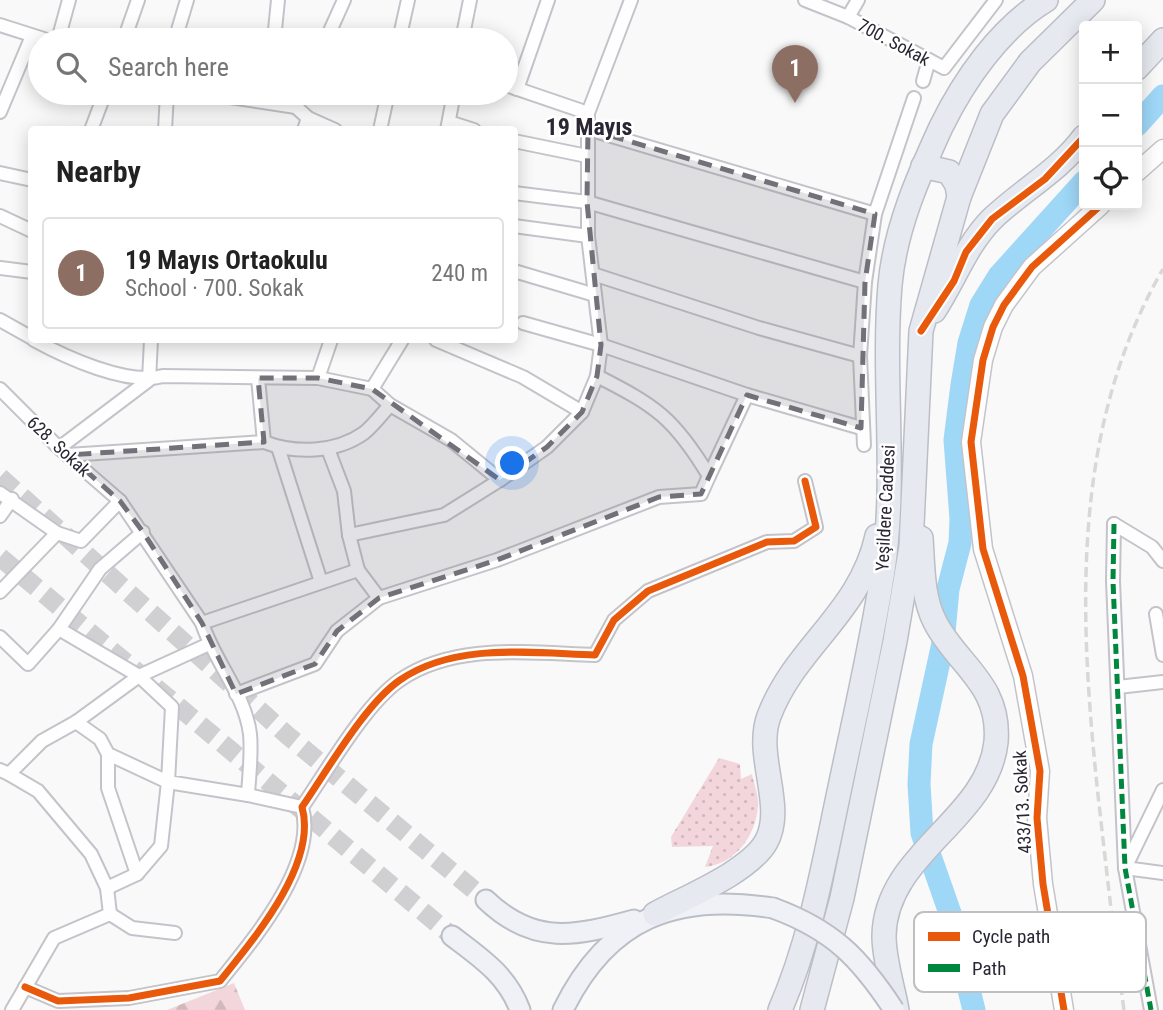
<!DOCTYPE html>
<meta charset="utf-8">
<style>
body{margin:0;font-family:"Roboto Condensed",sans-serif;background:#f2f2f2;color:#222}
.controls{position:absolute;right:21px;top:21px;display:grid;overflow:hidden;border-radius:7px;box-shadow:0 4px 18px #0003}
.controls button{width:63px;height:63px;display:grid;place-items:center;padding:0;border:0;border-bottom:2px solid #e0e0e0;background:#fff;color:#222;font:35px sans-serif}
.you{position:absolute;left:513px;top:464px;width:24px;height:24px;margin:-18px;border:5px solid #fff;border-radius:50%;background:#1a73e8;box-shadow:0 0 0 10px #1a73e833}
.badge{display:grid;place-items:center;width:46px;height:46px;border-radius:50%;background:#db2777;color:#fff;font-size:23px;font-weight:700}
.pin{position:absolute;translate:-50% -58px;filter:drop-shadow(0 2px 4px #0008)}
.pin::after{content:'';position:absolute;top:37px;width:24px;height:21px;background:inherit;clip-path:polygon(0 0,100% 0,50% 100%)}
.list{margin:0;padding:0;list-style:none}
h2{display:flex;justify-content:space-between;align-items:center;height:91px;margin:0;padding:0 28px;font-size:30px}
h2 small{font-size:23px;font-weight:400;color:#767676}
.list li{display:grid;grid-template-columns:46px 1fr auto;gap:21px;align-items:center;box-sizing:border-box;height:112px;margin:0 14px 14px;padding:0 14px;border:2px solid #e0e0e0;border-radius:7px}
.list b{display:block;font-size:26px;white-space:nowrap}
.list p{margin:0;font-size:23px;white-space:nowrap;color:#767676}
.list em{font-size:23px;font-style:normal;color:#767676}
.icon{flex:none;width:38px;height:38px;fill:none;stroke:currentColor;stroke-width:2;stroke-linecap:round;stroke-linejoin:round}
.map{position:relative;flex:none;width:1163px;height:1010px;overflow:hidden}
.search{position:absolute;background:#fff;box-shadow:0 4px 18px #0003;left:28px;top:28px;width:490px;height:77px;display:flex;align-items:center;gap:18px;box-sizing:border-box;padding:0 24px;border-radius:38px;color:#767676;font-size:26px}
.panel{position:absolute;background:#fff;box-shadow:0 4px 18px #0003;left:28px;top:126px;width:490px;height:217px;border-radius:7px}
.map>svg:first-child{display:block}
.grass{fill:url(#grass-dots)}
.forest{fill:url(#forest-firs)}
.lines{fill:none;stroke-linecap:round;stroke-linejoin:round}
.river{stroke:#9fd7f7;stroke-width:23}
.primary-tunnel{stroke:#d0cfd1;stroke-width:19;stroke-dasharray:19 10;stroke-linecap:butt}
.street-casing{stroke:#c5c3ca;stroke-width:16}
.secondary-casing{stroke:#c5c3ca;stroke-width:21}
.primary-casing{stroke:#bbbec6;stroke-width:23}
.highway-casing{stroke:#bbbec6;stroke-width:26}
.street{stroke:#fefefe;stroke-width:12}
.secondary{stroke:#fefefe;stroke-width:18}
.primary{stroke:#f0f1f6;stroke-width:19}
.highway{stroke:#e6eaf0;stroke-width:23}
.rail{stroke:#d8d8d9;stroke-width:3.5;stroke-dasharray:10 5;stroke-linecap:butt}
.primary-bridge-casing{stroke:#bbbec6;stroke-width:23;stroke-linecap:butt}
.primary-bridge{stroke:#f0f1f6;stroke-width:19}
.quiet{stroke:#00873e;stroke-width:5;stroke-dasharray:10 5;stroke-linecap:butt}
.cycleway-casing{stroke:#fff;stroke-width:11}
.cycleway{stroke:#e8590c;stroke-width:7}
.marked{fill:#727078;fill-opacity:0.2;stroke:#727078;stroke-width:5;stroke-dasharray:14 9;stroke-linejoin:round}
.labels{text-anchor:middle;dominant-baseline:central;stroke-width:5;stroke-linejoin:round;paint-order:stroke}
.street-label{font-size:18px;fill:#2a2633;stroke:#fff}
.district-label{font-size:24px;font-weight:bold;fill:#2a2633;stroke:#fff}
.key{fill:#fff;stroke:#bfbec2;stroke-width:2}
.key-label{font-size:19px;fill:#2a2633}
</style>
<div class="map">
<svg width="1163" height="1010" viewBox="0 0 1163 1010">
<defs>
<pattern id="grass-dots" width="8" height="8" patternUnits="userSpaceOnUse" patternTransform="scale(1.75)"><rect width="8" height="8" fill="#f3d6dc"/><path d="M2 2h.1M6 6h.1" fill="none" stroke="#d0b8bd" stroke-width="1.8" stroke-linecap="round"/></pattern>
<pattern id="forest-firs" width="22" height="20" patternUnits="userSpaceOnUse" patternTransform="scale(1.75)"><rect width="22" height="20" fill="#f3d6dc"/><path d="M5 1l3.5 6h-7zM16 11l3.5 6h-7z" fill="#d0b8bd"/></pattern>
</defs>
<rect width="100%" height="100%" fill="#f9f9f9"/>
<path class="grass" d="M719,758L740,764L741,779L752,774C754,784 759,796 758,806C756,836 735,864 705,867L713,846L672,847L671,837Z"/>
<path class="forest" d="M234,983L245,1010H167Z"/>
<g class="lines">
<g class="river">
<path d="M1137,125L1163,96"/>
<path d="M974,1010L950,913L922,833L919,784L921,744L943,643L948,589L960,543L961,519L955,440L962,385L969,343L981,305L999,276L1084,182"/>
</g>
<g class="primary-tunnel">
<path d="M0,477L287,735L486,900"/>
<path d="M0,557L452,936"/>
</g>
<g class="street-casing">
<g id="street">
<path d="M631,0L588,113V129L875,214L914,98"/>
<path d="M805,0L848,17L944,68L996,0"/>
<path d="M848,17L858,0"/>
<path d="M0,25L47,40"/>
<path d="M58,40L69,0"/>
<path d="M124,40L138,0"/>
<path d="M175,40L187,0"/>
<path d="M274,40L278,0"/>
<path d="M326,40L344,0"/>
<path d="M399,40L408,0"/>
<path d="M462,40L470,0"/>
<path d="M923,81L929,60"/>
<path d="M506,85L588,113"/>
<path d="M517,89L548,0"/>
<path d="M203,93L296,107"/>
<path d="M303,93L296,107L308,118L304,130"/>
<path d="M0,112L32,36"/>
<path d="M308,118L335,130"/>
<path d="M449,122L474,130"/>
<path d="M588,129V236L601,345L597,376"/>
<path d="M91,130L105,93"/>
<path d="M165,130L167,93"/>
<path d="M380,130L388,93"/>
<path d="M447,130L454,93"/>
<path d="M514,141L587,156"/>
<path d="M0,173L32,180"/>
<path d="M514,193L587,202L865,282L875,214"/>
<path d="M0,216L32,231"/>
<path d="M514,226L588,236"/>
<path d="M0,268L32,272"/>
<path d="M514,271L595,295"/>
<path d="M593,274L759,328L860,356"/>
<path d="M0,320L32,338"/>
<path d="M523,323L601,345L747,395L709,476"/>
<path d="M34,340C65,357 128,386 163,376L318,378L331,340"/>
<path d="M402,340L372,389L390,405L451,440L500,480L547,447L582,412L523,377L436,340"/>
<path d="M258,378L264,442C295,454 336,453 364,433C373,426 382,414 390,405"/>
<path d="M318,378L372,389"/>
<path d="M0,389L59,448L120,501L202,623C214,661 245,694 250,734C252,754 249,776 248,795L168,782L172,707L139,676L59,629L28,664L0,637"/>
<path d="M747,395L861,428"/>
<path d="M864,445L860,356L865,282"/>
<path d="M278,447L321,582"/>
<path d="M59,448L149,380L151,340"/>
<path d="M328,449L344,491L349,535L358,570"/>
<path d="M68,455L264,442"/>
<path d="M0,493L57,533L81,541L120,501"/>
<path d="M0,516L12,499"/>
<path d="M1114,524L1113,581L1125,868L1151,1010"/>
<path d="M1114,524L1152,547L1163,561"/>
<path d="M349,535L444,515L500,480"/>
<path d="M0,592L57,533"/>
<path d="M1156,614L1163,655"/>
<path d="M202,623L358,570L379,598L497,560L659,497L701,494L709,476C674,418 656,406 597,376L582,412"/>
<path d="M59,629L100,569L143,532"/>
<path d="M1118,687L1163,682"/>
<path d="M236,694L315,664L337,631L379,598"/>
<path d="M76,722L100,739L108,754L168,782L161,846L137,874"/>
<path d="M0,770L9,774L42,741L76,722L139,676L209,644"/>
<path d="M9,774L38,791L91,854L107,888L110,914L54,938L12,1010"/>
<path d="M1163,790L1125,868L1163,873"/>
<path d="M248,795L302,807"/>
<path d="M107,888L137,874L108,788V754"/>
<path d="M110,914L132,928L175,933"/>
<path d="M25,987L58,1001L129,998L220,981C253,940 318,864 302,807C327,771 365,704 400,680C455,642 532,653 595,655L614,620L648,591L767,542L794,541L816,527L805,481"/>
</g>
</g>
<g class="secondary-casing">
<g id="secondary">
<path d="M1137,172L1163,149"/>
<path d="M1064,1010L1043,884L1037,818L1040,771L1023,676L983,549L971,442L983,360L993,327L1004,305L1032,267L1101,205"/>
</g>
</g>
<g class="primary-casing">
<g id="primary">
<path d="M486,900C534,946 576,936 634,920"/>
<path d="M452,936C481,958 507,975 520,1010"/>
<path d="M563,1010C608,918 675,893 773,908"/>
</g>
</g>
<g class="highway-casing">
<g id="highway">
<path d="M1137,68L1163,40"/>
<path d="M923,166L949,172L957,185L959,197"/>
<path d="M934,311C954,281 966,245 992,219C1022,190 1058,172 1084,137"/>
<path d="M655,914C686,897 749,872 766,842C786,807 754,755 769,716C795,647 860,613 877,536"/>
<path d="M780,1010C811,939 824,862 840,787C855,715 872,643 883,570C897,476 882,380 890,285C895,229 918,177 941,127C964,80 1000,28 1046,0"/>
<path d="M812,1010L842,898L895,641L911,547L921,331L959,197L992,114L1030,62L1093,0"/>
<path d="M897,1010C893,987 884,960 884,936C885,853 988,820 996,742C1001,684 957,665 935,622C922,597 923,565 921,538"/>
</g>
</g>
<use href="#street" class="street"/>
<use href="#secondary" class="secondary"/>
<use href="#primary" class="primary"/>
<use href="#highway" class="highway"/>
<path class="rail" d="M1124,1010C1114,938 1106,866 1098,795C1079,616 1070,430 1163,269"/>
<g class="primary-bridge-casing">
<path id="primary-bridge" d="M773,908C833,930 860,958 894,1010"/>
</g>
<use href="#primary-bridge" class="primary-bridge"/>
<path class="quiet" d="M1114,524L1113,581L1125,868L1151,1010"/>
<g class="cycleway-casing">
<g id="cycleway">
<path d="M921,331L954,281L966,252L992,219L1045,179L1084,137"/>
<path d="M25,987L58,1001L129,998L220,981C253,940 318,864 302,807C327,771 365,704 400,680C455,642 532,653 595,655L614,620L648,591L767,542L794,541L816,527L805,481"/>
<path d="M1064,1010L1043,884L1037,818L1040,771L1023,676L983,549L971,442L983,360L993,327L1004,305L1032,267L1101,205"/>
</g>
</g>
<use href="#cycleway" class="cycleway"/>
</g>
<path class="marked" d="M588,129L875,214L865,282L861,428L747,395L701,494L659,497L497,560L379,598L337,631L315,664L236,694L202,623L143,532L120,501L68,455L264,442L258,378H318L372,389L500,480L547,447L582,412L597,376L601,345L587,202Z"/>
<g class="labels">
<g class="street-label">
<text transform="translate(894 42) rotate(28)">700. Sokak</text>
<text transform="translate(59 446) rotate(43)">628. Sokak</text>
<text transform="translate(885 508) rotate(-87)">Yeşildere Caddesi</text>
<text transform="translate(1022 802) rotate(-93)">433/13. Sokak</text>
</g>
<g class="district-label">
<text x="589" y="127">19 Mayıs</text>
</g>
</g>
<rect x="914" y="912" width="232" height="80" rx="10" class="key"/>
<rect x="928" y="932" width="32" height="9" fill="#e8590c"/>
<rect x="928" y="964" width="32" height="8" fill="#00873e"/>
<g class="key-label">
<text x="972" y="943">Cycle path</text>
<text x="972" y="975">Path</text>
</g>
</svg>
<div class="controls">
<button>+</button>
<button>−</button>
<button><svg class="icon" aria-label="locate" viewBox="0 0 24 24"><circle cx="12" cy="12" r="6"/><path d="M12 2v4M12 18v4M2 12h4M18 12h4"/></svg></button>
</div>
<div class="you"></div>
<div class="pin badge" style="left:795px;top:103px;background:#8d6e63">1</div>
<div class="search"><svg class="icon" aria-label="search" viewBox="0 0 24 24"><circle cx="10" cy="10" r="6"/><path d="M15 15l6 6"/></svg>Search here</div>
<section class="panel">
<h2>Nearby<small></small></h2>
<ul class="list">
<li><span class="badge" style="background:#8d6e63">1</span><div><b>19 Mayıs Ortaokulu</b><p>School · 700. Sokak</p></div><em>240 m</em></li>
</ul>
</section>
</div>
